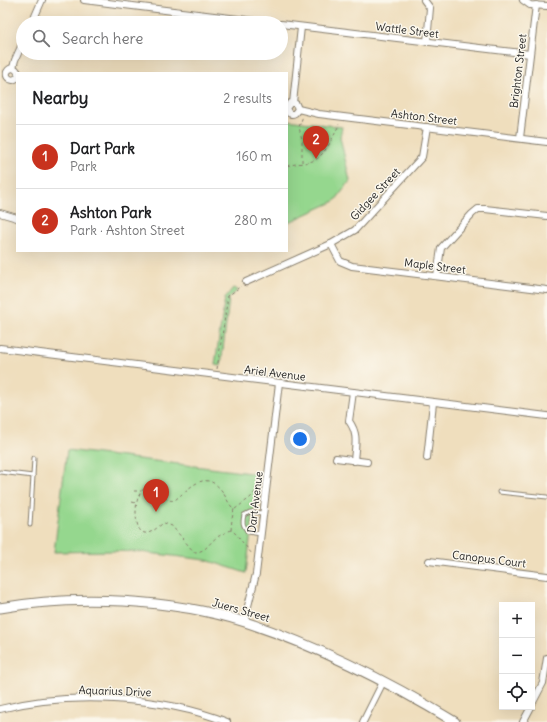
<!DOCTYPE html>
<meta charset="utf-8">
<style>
body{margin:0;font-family:Delius,sans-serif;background:#f2f2f2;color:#202124}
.controls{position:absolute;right:12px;bottom:12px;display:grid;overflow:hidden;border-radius:0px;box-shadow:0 4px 16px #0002}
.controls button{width:36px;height:36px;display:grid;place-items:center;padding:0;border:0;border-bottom:1px solid #e0e0e0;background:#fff;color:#202124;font:20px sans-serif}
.you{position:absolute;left:300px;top:439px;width:14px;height:14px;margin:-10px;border:3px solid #fff;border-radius:50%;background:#1a73e8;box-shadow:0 0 0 6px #1a73e833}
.badge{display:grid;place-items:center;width:26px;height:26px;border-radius:50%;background:#c8321e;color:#fff;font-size:13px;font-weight:700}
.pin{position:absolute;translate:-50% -33px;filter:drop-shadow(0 1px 2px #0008)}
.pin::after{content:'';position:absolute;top:21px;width:14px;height:12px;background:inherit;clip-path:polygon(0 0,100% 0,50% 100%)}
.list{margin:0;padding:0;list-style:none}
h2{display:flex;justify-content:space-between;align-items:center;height:52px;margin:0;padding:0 16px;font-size:17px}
h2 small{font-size:13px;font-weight:400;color:#757577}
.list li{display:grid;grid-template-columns:26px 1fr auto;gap:12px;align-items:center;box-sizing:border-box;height:64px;padding:0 16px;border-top:1px solid #e0e0e0}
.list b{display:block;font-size:15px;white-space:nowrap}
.list p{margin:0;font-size:13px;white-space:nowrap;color:#757577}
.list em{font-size:13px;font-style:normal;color:#757577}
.icon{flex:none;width:22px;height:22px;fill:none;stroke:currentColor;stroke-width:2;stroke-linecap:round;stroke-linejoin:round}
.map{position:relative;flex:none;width:547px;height:722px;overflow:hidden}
.search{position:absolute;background:#fff;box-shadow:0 4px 16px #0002;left:16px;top:16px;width:272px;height:44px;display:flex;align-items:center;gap:10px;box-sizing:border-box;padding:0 14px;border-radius:22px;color:#757577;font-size:15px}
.panel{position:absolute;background:#fff;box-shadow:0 4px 16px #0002;left:16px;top:72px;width:272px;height:180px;border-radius:0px}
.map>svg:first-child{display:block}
.green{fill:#95d78e;stroke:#587a55}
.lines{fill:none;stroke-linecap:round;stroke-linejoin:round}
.lane-casing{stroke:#867d6c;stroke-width:5}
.street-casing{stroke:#867d6c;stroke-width:8}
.secondary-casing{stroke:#867d6c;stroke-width:11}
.path{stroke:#867d6c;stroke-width:1;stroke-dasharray:3 3;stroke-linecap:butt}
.lane{stroke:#fff;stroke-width:3}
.street{stroke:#fff;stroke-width:6}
.secondary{stroke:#fff;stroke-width:9}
.labels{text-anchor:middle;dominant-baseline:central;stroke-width:3;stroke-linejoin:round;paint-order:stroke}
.street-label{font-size:11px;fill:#1c1c1c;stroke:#fbf7ec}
</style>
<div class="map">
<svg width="547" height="722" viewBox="0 0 547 722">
<rect width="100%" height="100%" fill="#fbf7ec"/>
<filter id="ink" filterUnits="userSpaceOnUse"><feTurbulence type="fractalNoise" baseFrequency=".025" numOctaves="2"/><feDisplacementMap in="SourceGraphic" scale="8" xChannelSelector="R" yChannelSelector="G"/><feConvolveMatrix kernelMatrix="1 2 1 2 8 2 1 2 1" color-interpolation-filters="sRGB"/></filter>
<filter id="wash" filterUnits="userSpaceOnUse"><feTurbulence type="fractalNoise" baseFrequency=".012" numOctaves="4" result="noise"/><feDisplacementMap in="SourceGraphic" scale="16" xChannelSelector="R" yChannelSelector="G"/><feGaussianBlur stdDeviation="0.9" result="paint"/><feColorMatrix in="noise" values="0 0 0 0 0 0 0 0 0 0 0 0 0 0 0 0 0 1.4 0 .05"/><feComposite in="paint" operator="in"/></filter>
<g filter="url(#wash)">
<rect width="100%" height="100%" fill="#efdebd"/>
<g class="green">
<path d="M287,120L342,127L340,137L350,181L335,201L287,223Z"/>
<path d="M233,288L238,290L229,298L221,366L215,365L225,298Z"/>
<path d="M67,450L258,474L246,573L206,560L140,552L114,551L54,552Z"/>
</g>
</g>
<g filter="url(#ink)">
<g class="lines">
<g class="lane-casing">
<g id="lane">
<path d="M0,472L33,476L34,458"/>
<path d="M499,492L547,497"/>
<path d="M30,525L33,476"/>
<path d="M261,534L248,532C243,526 242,523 244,515L250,512L263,513"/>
</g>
</g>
<g class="street-casing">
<g id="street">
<path d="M84,0L270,23"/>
<path d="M424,0L430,8L427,42"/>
<path d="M523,0L530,5L547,6"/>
<path d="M32,23L42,0"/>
<path d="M281,24L530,54"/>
<path d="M13,68L15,60L23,42"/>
<path d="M17,78L13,80C8,79 6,76 7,72C10,67 16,67 18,73"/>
<path d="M293,103L301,27"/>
<path d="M287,107L290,103H293L296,104L298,109L295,113C292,115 288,114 287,110"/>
<path d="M298,109L319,114L547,142"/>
<path d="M520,138L536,5"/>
<path d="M0,213L17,218"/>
<path d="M331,244L340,261L352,266L547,290"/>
<path d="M437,276L441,248L472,214L478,209H485L547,216"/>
<path d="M246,282L331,244L355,230L422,157L427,127"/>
<path d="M0,348L547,416"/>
<path d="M353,392L349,421C359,435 355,445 354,461"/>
<path d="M336,458L367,462"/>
<path d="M427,458L433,403"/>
<path d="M429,561L547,576"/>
<path d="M244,622L256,574L279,383"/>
<path d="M532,704L543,683L547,658"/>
<path d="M0,709C69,691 161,696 227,722"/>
<path d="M363,722L383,682"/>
<path d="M523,722L531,707"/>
</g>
</g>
<g class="secondary-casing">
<path id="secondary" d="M0,608C76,594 172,599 245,622C318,646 389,682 455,722"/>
</g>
<g class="path">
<path d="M302,162V140L299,127L303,116"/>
<path d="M287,166C296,163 306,164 315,160C324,156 336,133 339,124"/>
<path d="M217,369L228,296L241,286"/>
<path d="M134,491H141"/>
<path d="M132,502L136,503"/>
<path d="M235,509L250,498L257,490L260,489"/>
<path d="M231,530L232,519L234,509C229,505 226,497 222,491C205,469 191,487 175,500C164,503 161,490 152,485L145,487C142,491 139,494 138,498C135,506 134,532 145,533C152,534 158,526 164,523L172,526L194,552C208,552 208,542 219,536C222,534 227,532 231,530L235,533L252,554"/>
</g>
<use href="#lane" class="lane"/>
<use href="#street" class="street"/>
<use href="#secondary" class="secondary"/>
</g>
</g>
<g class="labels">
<g class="street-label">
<text transform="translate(407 30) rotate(7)">Wattle Street</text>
<text transform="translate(518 71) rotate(-83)">Brighton Street</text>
<text transform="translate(424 117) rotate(7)">Ashton Street</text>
<text transform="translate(375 194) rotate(-47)">Gidgee Street</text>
<text transform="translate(435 266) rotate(7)">Maple Street</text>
<text transform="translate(275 373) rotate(7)">Ariel Avenue</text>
<text transform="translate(255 502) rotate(-83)">Dart Avenue</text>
<text transform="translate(489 559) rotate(7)">Canopus Court</text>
<text transform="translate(241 610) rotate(16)">Juers Street</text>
<text transform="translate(115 691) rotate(2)">Aquarius Drive</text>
</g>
</g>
</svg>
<div class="controls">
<button>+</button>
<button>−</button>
<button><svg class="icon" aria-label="locate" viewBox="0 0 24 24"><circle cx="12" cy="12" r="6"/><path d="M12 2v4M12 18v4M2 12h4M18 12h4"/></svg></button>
</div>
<div class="you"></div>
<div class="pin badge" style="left:156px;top:512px">1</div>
<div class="pin badge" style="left:316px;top:159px">2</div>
<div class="search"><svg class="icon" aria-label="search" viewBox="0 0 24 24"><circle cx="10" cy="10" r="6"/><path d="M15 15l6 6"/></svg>Search here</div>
<section class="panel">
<h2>Nearby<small>2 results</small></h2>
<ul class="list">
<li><span class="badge">1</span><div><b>Dart Park</b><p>Park</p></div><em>160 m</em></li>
<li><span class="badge">2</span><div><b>Ashton Park</b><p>Park · Ashton Street</p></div><em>280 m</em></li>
</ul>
</section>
</div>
